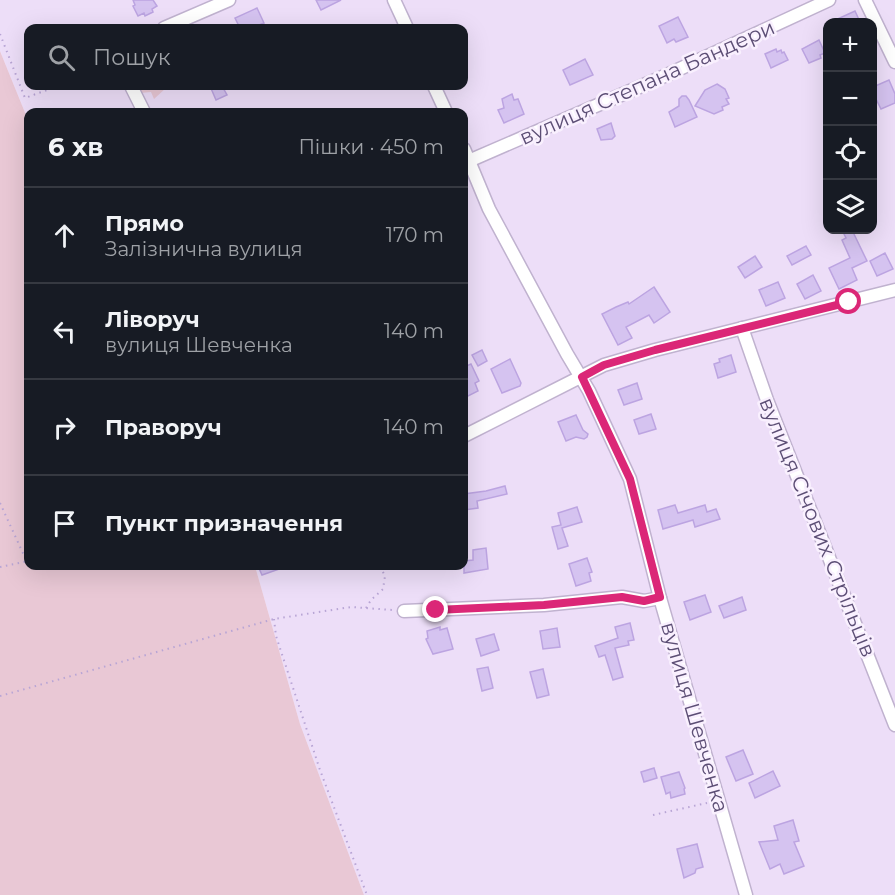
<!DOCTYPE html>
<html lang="uk">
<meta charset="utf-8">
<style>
body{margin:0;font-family:Montserrat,sans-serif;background:#20242c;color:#f1f3f6}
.controls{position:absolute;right:18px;top:18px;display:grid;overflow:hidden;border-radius:12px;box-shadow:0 6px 24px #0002}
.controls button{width:54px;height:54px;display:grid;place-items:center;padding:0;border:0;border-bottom:2px solid #363941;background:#171b24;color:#f1f3f6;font:30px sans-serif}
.stop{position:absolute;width:18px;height:18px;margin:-14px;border:4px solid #db2777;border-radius:50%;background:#fff}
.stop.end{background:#db2777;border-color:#fff;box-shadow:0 2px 6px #0008}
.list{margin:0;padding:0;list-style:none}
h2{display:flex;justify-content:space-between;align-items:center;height:78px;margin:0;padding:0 24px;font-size:26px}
h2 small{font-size:20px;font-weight:400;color:#9ea1a6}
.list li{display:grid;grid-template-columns:39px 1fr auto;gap:18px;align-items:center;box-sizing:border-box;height:96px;padding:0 24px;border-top:2px solid #363941}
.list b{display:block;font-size:22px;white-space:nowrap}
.list p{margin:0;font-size:20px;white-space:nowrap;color:#9ea1a6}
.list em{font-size:20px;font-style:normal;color:#9ea1a6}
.icon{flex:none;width:33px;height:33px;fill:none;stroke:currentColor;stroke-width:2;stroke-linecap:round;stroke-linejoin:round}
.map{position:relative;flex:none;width:895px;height:895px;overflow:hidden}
.search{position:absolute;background:#171b24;box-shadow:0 6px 24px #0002;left:24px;top:24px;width:444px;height:66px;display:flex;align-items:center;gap:15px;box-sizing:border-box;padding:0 21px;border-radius:12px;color:#9ea1a6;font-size:22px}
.panel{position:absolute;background:#171b24;box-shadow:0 6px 24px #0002;left:24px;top:108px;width:444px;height:462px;border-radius:12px}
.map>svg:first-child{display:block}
.residential{fill:#eddef8;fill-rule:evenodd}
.green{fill:#e9c8d5}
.building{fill:#d5c3f0;stroke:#bca4e1;stroke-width:1.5}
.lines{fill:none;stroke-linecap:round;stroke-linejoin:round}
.street-casing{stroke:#c0b2cf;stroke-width:15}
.path{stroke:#b8a5d5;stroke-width:2;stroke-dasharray:1.5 4.5;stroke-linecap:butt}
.street{stroke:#fff;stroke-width:12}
.route{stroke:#db2777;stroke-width:8}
.labels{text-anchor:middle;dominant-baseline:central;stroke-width:5;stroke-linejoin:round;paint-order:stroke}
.street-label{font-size:21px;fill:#5c4e75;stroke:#f9f0fe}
</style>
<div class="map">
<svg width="895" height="895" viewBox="0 0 895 895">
<rect width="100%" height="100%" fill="#f5eafc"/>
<path class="residential" d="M0,0H895V895H364L300,724L255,566H464V112H28V120L0,51ZM828,22H872V230H828ZM28,28H464V86H28Z"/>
<g class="green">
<path d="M0,51L28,120V566H255L300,724L364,895H0Z"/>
<path d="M134,86H166V88L154,99L151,92L140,93Z"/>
</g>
<g class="building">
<path d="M133,0H153L157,6L152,9L153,12L145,16L144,13L138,16L133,6L135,5Z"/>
<path d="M316,0H341L321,10Z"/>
<path d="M257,8L264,23L252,28H240L235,18Z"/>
<path d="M855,11L860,22H831Z"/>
<path d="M678,17L688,37L676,42L674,39L667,43L659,26Z"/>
<path d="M819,40L825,53L820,55L821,58L809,63L802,49Z"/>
<path d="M776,49L777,52L781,50L782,53L784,52L788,60L771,68L765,54Z"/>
<path d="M585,59L593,75L570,85L563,70Z"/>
<path d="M889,80L895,94V103L881,109L873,93V87Z"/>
<path d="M717,84L725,89L729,98L726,99L729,104L722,107L723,110L714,114L695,106L705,90Z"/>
<path d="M210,86H222L227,95L216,100Z"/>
<path d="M512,94L514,100L518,99L524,114L504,123L498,110L504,108L502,99Z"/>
<path d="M682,96H686L689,100L697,117L675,127L669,112L679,106V99Z"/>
<path d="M611,123L615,136L612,139L601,140L597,129Z"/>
<path d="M842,230H852L867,261L852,268L857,280L839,289L829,268L850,258L842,240L846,238Z"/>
<path d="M806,246L811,255L792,265L787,256Z"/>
<path d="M885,253L893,269L877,276L870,261Z"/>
<path d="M755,256L762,267L745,278L738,267Z"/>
<path d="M813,275L821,291L805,299L797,284Z"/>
<path d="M778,282L785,298L766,306L759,290Z"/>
<path d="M654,287L670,312L654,323L649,315L626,327L632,338L618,345L602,314L616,307L628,302L629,304Z"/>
<path d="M482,350L487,361L478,366L472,355Z"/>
<path d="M731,355L736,372L718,378L714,364L720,362L719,359Z"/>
<path d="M510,359L521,383L520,386L502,393L491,369Z"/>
<path d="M471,364L479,381L475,383L478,391L464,398V367Z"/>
<path d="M637,383L642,399L624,405L618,390Z"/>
<path d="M651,414L656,429L639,434L634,420Z"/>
<path d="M576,415L583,430L588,434L587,437L584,439L576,437L566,441L558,422Z"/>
<path d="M505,486L507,494L477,501L478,508L464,510V494L486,491Z"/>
<path d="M675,505L678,513L705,505L707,512L716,509L720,519L695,527L693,520L663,529L658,510Z"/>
<path d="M577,507L582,522L562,528L568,546L558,549L552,527L561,525L558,513Z"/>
<path d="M486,548L488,569L464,573V561L473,560V550Z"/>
<path d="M587,558L592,572L589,573L591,581L576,586L569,564Z"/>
<path d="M258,566H285V567L262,575Z"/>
<path d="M705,595L711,612L690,620L684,602Z"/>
<path d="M742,597L746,610L724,618L719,606Z"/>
<path d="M630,623L634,640L628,641L629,645L615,648L623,677L613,680L605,655L599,657L595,646L618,638L615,627Z"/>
<path d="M440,627V630L447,628L453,649L433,654L426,639L428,638L427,631Z"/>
<path d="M557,628L560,647L543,649L540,631Z"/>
<path d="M494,634L499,650L481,656L476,639Z"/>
<path d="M488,667L493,688L482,691L477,669Z"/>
<path d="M543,669L549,695L537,698L530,672Z"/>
<path d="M743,750L753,774L736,781L726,757Z"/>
<path d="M654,768L657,778L644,782L641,772Z"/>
<path d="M773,771L780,786L755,798L749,783Z"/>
<path d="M679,772L685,788L684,789L685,794L671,798L670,792L666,794L661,777Z"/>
<path d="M793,820L799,841L794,842L804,866L784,874L780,864L770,869L759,842L778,840L774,826Z"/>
<path d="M697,844L703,867L696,869L695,873L684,878L677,849Z"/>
</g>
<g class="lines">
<g class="street-casing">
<g id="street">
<path d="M394,0L407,28"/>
<path d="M865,0L895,62"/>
<path d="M164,28L229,0"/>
<path d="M131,86L144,112"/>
<path d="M434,86L446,112"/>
<path d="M464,149L489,209L567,354L589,391L630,479L660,598L746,895"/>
<path d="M464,163L660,78L829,0"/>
<path d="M742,328L767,400L895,725"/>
<path d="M464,436L604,365L655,350L895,290"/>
<path d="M404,611L544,605L622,597L644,601L660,598"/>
</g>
</g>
<g class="path">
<path d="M0,34L25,98L58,86"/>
<path d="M0,503L27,562"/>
<path d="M0,567L28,561"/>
<path d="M366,608L371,600L383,589L385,576L380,566"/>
<path d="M274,619L276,636L320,770L367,895"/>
<path d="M0,696L274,619L351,607L393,610"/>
<path d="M653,815L707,803"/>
</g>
<use href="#street" class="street"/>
</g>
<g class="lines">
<path class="route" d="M436,610L544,605L622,597L644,601L660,597L630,479L582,377L604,365L655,350L849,302"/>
</g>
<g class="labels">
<g class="street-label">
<text transform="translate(647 82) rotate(-24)">вулиця Степана Бандери</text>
<text transform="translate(818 527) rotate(68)">вулиця Січових Стрільців</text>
<text transform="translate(695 717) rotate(74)">вулиця Шевченка</text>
</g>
</g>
</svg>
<div class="controls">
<button>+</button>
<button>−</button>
<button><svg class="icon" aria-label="locate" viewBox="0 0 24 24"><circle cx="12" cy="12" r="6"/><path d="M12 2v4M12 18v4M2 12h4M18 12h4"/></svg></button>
<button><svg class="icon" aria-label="layers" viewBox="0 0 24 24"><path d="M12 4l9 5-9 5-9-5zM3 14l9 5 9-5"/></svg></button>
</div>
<div class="stop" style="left:849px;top:302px"></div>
<div class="stop end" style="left:436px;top:610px"></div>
<div class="search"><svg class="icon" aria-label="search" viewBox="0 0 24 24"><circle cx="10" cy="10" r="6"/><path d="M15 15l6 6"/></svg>Пошук</div>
<section class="panel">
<h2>6 хв<small>Пішки · 450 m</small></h2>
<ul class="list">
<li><svg class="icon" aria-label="ahead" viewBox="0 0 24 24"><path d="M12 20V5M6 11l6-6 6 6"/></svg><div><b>Прямо</b><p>Залізнична вулиця</p></div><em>170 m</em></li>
<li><svg class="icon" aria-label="left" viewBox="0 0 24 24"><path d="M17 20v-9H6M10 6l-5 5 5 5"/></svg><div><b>Ліворуч</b><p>вулиця Шевченка</p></div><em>140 m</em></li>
<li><svg class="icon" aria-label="right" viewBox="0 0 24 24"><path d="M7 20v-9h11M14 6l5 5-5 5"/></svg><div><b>Праворуч</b></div><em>140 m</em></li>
<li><svg class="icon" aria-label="arrive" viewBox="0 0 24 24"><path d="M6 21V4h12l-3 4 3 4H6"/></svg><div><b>Пункт призначення</b></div></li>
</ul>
</section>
</div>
